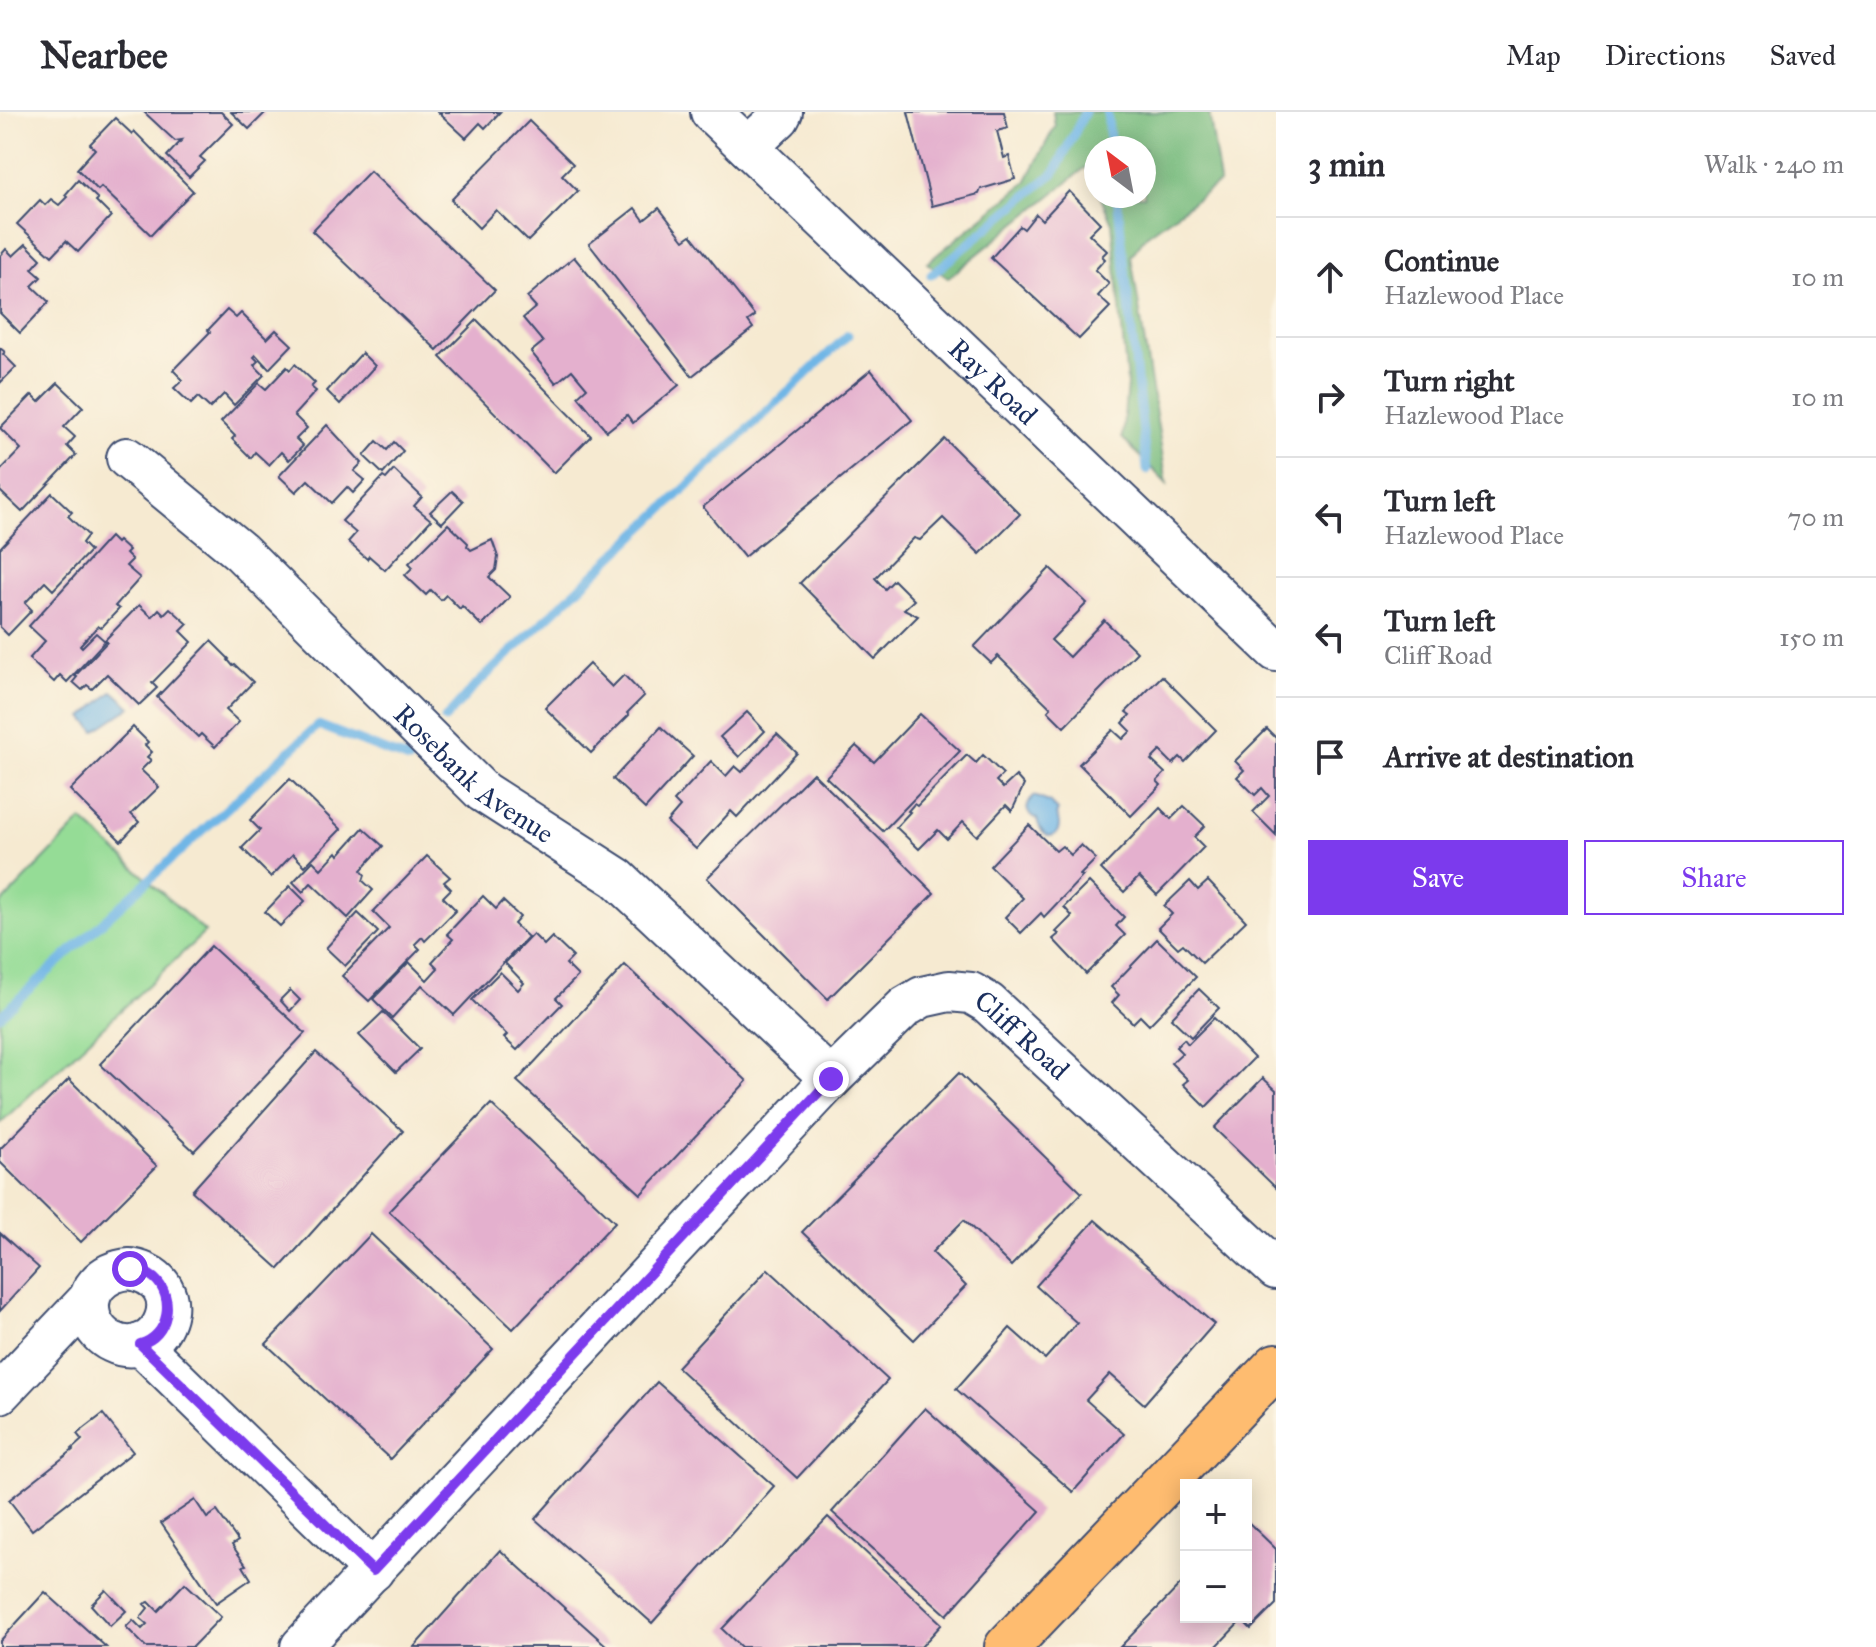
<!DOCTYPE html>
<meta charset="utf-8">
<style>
body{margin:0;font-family:"IM FELL Great Primer",serif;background:#f7f7f7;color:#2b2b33}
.controls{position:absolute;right:24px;bottom:24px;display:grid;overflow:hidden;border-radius:0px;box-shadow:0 4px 20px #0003}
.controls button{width:72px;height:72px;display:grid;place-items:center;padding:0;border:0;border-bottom:2px solid #e1e1e2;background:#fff;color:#2b2b33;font:40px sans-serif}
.compass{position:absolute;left:1084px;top:24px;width:72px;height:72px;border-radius:50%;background:#fff;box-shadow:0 4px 20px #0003;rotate:328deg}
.stop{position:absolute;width:24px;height:24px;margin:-18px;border:6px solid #7c3aed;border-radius:50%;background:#fff}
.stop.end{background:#7c3aed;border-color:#fff;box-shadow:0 2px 8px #0008}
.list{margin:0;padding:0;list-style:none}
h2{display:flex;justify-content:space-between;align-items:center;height:104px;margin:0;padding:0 32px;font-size:34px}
h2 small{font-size:26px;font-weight:400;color:#7c7c81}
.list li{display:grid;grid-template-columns:52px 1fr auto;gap:24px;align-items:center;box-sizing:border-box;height:120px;padding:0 32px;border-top:2px solid #e1e1e2}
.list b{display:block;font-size:30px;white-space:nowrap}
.list p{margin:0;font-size:26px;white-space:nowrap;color:#7c7c81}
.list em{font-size:26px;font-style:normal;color:#7c7c81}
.actions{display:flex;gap:16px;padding:24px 32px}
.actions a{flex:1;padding:18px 0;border:2px solid #7c3aed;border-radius:0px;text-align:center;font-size:28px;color:#7c3aed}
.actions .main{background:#7c3aed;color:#fff}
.icon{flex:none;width:44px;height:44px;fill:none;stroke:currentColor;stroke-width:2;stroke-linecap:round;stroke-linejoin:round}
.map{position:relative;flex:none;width:1276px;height:1535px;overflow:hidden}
header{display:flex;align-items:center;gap:48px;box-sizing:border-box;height:112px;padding:0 40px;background:#fff;border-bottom:2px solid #e1e1e2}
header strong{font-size:38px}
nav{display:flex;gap:44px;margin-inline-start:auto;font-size:28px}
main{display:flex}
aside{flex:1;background:#fff}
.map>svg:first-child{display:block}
.green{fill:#95dc96;stroke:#58867a;stroke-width:2}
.forest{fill:#78bc7f;stroke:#4a766e;stroke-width:2}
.water{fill:#6fb6e6;stroke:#4572a2;stroke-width:2}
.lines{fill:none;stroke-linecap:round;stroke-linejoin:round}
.stream{stroke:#6fb6e6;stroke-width:9}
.building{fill:#e4b0ce}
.minor-casing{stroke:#3c4b6f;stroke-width:44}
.major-casing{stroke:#3c4b6f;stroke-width:48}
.minor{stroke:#fff;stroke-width:40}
.major{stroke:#febc70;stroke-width:44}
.route{stroke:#7c3aed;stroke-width:10}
.labels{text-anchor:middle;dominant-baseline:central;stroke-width:6;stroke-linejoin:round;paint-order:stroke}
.street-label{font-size:28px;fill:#1b2f5e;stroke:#fcf5e5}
</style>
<header>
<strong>Nearbee</strong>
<nav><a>Map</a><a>Directions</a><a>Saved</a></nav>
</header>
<main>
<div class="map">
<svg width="1276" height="1535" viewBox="0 0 1276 1535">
<rect width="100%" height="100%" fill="#fcf5e5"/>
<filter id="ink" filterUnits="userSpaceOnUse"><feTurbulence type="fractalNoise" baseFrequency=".0125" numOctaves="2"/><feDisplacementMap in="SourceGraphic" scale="16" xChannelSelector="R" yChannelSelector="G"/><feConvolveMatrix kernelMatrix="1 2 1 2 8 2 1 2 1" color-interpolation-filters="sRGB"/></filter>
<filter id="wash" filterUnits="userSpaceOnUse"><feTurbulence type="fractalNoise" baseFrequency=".006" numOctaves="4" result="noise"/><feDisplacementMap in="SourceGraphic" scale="32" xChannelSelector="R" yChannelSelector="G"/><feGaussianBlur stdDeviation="1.8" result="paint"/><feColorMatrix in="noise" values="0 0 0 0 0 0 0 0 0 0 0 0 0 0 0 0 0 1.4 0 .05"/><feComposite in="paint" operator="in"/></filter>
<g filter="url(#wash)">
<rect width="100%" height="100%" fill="#f6ead1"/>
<path class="green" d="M82,708L205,820L0,1011V793Z"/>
<path class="forest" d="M1053,0H1209L1220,70L1146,124L1131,144L1167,372L1122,326L1127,272L1112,111L1100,84H1144V36H1096V76L1086,55L948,166L927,151L1026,70L1055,14Z"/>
<g class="water">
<path d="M113,579L131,595L95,619L83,605Z"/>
<path d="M1034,684L1049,690L1058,699L1056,703C1067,722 1044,737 1037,707C1024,701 1025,693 1034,684Z"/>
</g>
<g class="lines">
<g class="stream">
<path d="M1107,0L1111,36"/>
<path d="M1117,84L1147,358"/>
<path d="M931,163L1055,60L1085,0"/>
<path d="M445,607L473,576L848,223"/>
<path d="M0,904L318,613L409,648L412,645"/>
</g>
</g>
<g id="blocks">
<g class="building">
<path d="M144,0H221L233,12L200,45L205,49L189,65L167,44L182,28L175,29Z"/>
<path d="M231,0H266L249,17Z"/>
<path d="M438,0H500L485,16L480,11L466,26Z"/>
<path d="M908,0H1004L1008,16L997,19L1004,46L1009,44L1015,67L981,77L979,82L932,94Z"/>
<path d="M115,6L132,22L134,19L193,79L151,123L101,75L98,78L77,57L95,37L90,32Z"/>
<path d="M529,9L573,52L562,63L578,79L528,129L496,98L479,116L451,88Z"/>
<path d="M370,59L495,178L437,238L312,119Z"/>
<path d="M78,68L98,87L96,89L111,104L78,140L66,129L52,144L17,112L40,88L45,93L51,87L59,93L67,85L65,83Z"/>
<path d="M1069,79L1100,111L1089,122L1107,139L1102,144L1105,147L1095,158L1109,172L1098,184L1110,195L1079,227L991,146L1020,114L1024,117L1036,102L1042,108Z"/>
<path d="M635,96L644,108L659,96L684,128L691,123L755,204L748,209L753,216L692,264L589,132Z"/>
<path d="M26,132L41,147L32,157L41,165L32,174L49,190L20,221L0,201V144L6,137L13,144Z"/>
<path d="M574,145L679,273L633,311L627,303L607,319L578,284L587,276L572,258L556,271L531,240L543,230L523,206L536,195L527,185Z"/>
<path d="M227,198L236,206L241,201L267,227L276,218L292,233L269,257L256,243L254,245L258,249L254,253L264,263L234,293L224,282L210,296L198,285L191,292L174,276L183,268L173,258L210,220L208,218Z"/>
<path d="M477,208L591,324L554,361L440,245Z"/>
<path d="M0,236L5,240L3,242L16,255L0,271Z"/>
<path d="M362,241L375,254L340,292L327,279Z"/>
<path d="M295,252L315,271L311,275L316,279L294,303L307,316L296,327L303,334L289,348L281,340L269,353L255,340L251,346L232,327L235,324L221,310L259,271L266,277L287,255L290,258Z"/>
<path d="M871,258L912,308L744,445L703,395Z"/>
<path d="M58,271L83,295L64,315L75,325L67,334L76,343L22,400L0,379V359L21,337L0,316L32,283L39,290Z"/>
<path d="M327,313L362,351L354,359L365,368L353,381L347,375L332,391L308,368L296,380L279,364Z"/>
<path d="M945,327L1020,402L980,442L943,406L920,428L914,426L875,466L885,477L894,468L914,488L904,497L918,504L875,547L800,471Z"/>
<path d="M377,329L387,338L394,330L403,339L383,362L364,344Z"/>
<path d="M394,358L422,385L414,394L431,408L385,458L369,444L367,447L348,430L356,421L342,409L383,365L386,367Z"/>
<path d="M452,379L463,389L442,411L430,400Z"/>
<path d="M52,381L72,400L68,404L88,423L82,431L90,439L53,478L45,470L25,491L32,498L8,523L0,515V436Z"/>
<path d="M448,412L468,431L467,434L471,438L492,428L498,445L496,458L489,465L510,485L482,514L462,494L460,497L446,483L441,488L431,478L426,483L405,463L413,455L409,451Z"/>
<path d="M110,425L116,431L118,429L129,439L126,442L132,448L126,454L140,466L115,494L119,497L101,516L98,514L80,533L82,535L96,521L105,529L67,570L60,563L54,570L29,547L45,529L29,514Z"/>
<path d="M1050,456L1087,491L1051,528L1069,545L1104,508L1137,540L1064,615L1048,599L1051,596L998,544L991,551L974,535Z"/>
<path d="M139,493L152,505L159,497L164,502L170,496L188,512L181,519L192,530L152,571L157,576L139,593L107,562L92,577L87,573L82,578L73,570L77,565L75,564L107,530L105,528Z"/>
<path d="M211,529L229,547L228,548L233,554L235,553L253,570L226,598L239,610L215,635L201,622L198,625L157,585Z"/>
<path d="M589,552L612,575L624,563L644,584L627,601L629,603L591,641L545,596Z"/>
<path d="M1162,564L1216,618L1185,650L1180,645L1173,652L1160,639L1151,648L1165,661L1157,669L1161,673L1131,704L1079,652L1113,618L1123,627L1131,619L1123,611L1130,603L1126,600Z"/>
<path d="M747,600L765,619L739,645L720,625Z"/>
<path d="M920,602L960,639L883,719L826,665L856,634L874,650Z"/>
<path d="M133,615L148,630L145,633L152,640L147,645L151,648L141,658L159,675L131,702L139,710L121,729L70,678Z"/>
<path d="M661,615L693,644L645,697L613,667Z"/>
<path d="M1267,617L1276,626V723L1253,700L1269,684L1262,676L1255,683L1237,665L1244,658L1235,649Z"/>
<path d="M777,622L797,641L737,705L731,699L696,737L667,710L680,695L674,689L711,649L726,664L735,654L742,660Z"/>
<path d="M967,643L976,651L983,643L1003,662L996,669L1003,676L1016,664L1024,673L1012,699L1006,693L977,724L963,710L947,727L938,718L919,737L896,715L910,700L908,699L914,692L917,694Z"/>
<path d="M813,661L934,781L828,887L707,766Z"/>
<path d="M290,667L341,717L305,754L293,742L271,765L242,736L260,718L250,708Z"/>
<path d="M1184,694L1205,714L1194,725L1204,735L1157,783L1139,765L1124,780L1101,757L1160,696L1171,707Z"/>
<path d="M1029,713L1056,739L1062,734L1071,743L1081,733L1096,747L1080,763L1083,764L1044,805L1041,801L1021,821L1005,805L1023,786L990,754Z"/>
<path d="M363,716L383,734L361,758L365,763L363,769L373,778L348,806L311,771L303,780L293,770L313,749L321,757L337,740L339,743Z"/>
<path d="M427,744L450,765L444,770L451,777L443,785L456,798L425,829L422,825L415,832L420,837L369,889L342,864L389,816L373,800Z"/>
<path d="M1190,769L1198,778L1208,769L1246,809L1202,851L1183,832L1178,836L1158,816L1172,802L1164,794Z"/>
<path d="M1089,770L1124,805L1116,814L1125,823L1086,862L1053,827L1059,822L1056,820L1072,804L1064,795Z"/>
<path d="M290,774L305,789L280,814L265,800Z"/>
<path d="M483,784L496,797L503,789L520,805L514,812L528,825L454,903L422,873L392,906L373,887L409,850L427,868L438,856L432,850L453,827L447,822Z"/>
<path d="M358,801L378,820L345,854L326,836Z"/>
<path d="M533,822L544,833L552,825L573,845L566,852L578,864L556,886L562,892L517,938L504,926L507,923L472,888L500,860L518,878L524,871L505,851Z"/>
<path d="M1157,827L1196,865L1149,913L1140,904L1133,911L1112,891L1119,883L1111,875Z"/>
<path d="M211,834L305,921L194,1039L100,952Z"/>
<path d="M625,853L747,969L641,1082L517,969Z"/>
<path d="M1199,877L1219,896L1191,925L1171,906Z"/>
<path d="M290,878L300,888L290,899L280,888Z"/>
<path d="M383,900L420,937L396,960L359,923Z"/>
<path d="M1214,906L1254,946L1206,995L1183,972L1188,968L1171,951L1182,941L1176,935L1184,927L1188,932Z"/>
<path d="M316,940L403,1019L279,1157L192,1079Z"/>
<path d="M959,961L1082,1081L1011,1154L964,1108L932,1140L966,1174L914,1228L802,1120Z"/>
<path d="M1263,966L1276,978V1076L1214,1016Z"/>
<path d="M69,967L157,1054L81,1130L0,1050V1037Z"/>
<path d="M491,992L615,1110L513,1217L389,1099Z"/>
<path d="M1095,1108L1214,1212L1144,1292L1110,1262L1086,1288L1124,1322L1073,1380L956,1277L1010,1216L1045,1247L1077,1211L1036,1174Z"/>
<path d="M0,1121L39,1156L0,1199Z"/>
<path d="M371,1122L493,1237L390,1347L266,1232Z"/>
<path d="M768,1157L888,1268L797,1366L677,1255Z"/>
<path d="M657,1270L774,1374L652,1511L535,1407Z"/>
<path d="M925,1296L1040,1399L947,1503L832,1400Z"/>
<path d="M103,1302L133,1340L32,1418L9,1388L73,1338L72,1337L82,1328L77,1322Z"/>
<path d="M195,1388L207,1406L217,1399L238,1429L232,1433L246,1453L243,1454L251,1467L216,1491L161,1411Z"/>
<path d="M828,1405L942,1512L921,1535H741L722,1517Z"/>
<path d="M1246,1408L1276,1437V1492L1251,1517L1242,1508L1216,1535H1120L1186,1467V1505H1246Z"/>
<path d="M500,1438L608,1535H414Z"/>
<path d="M185,1471L221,1505L192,1535H146L126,1515L133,1508L142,1517L147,1512L140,1506L148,1496L144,1492L149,1490L158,1499Z"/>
<path d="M106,1478L126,1499L110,1514L91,1493Z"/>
<path d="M45,1480L106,1535H0V1529Z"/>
</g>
</g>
</g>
<g filter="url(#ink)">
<use href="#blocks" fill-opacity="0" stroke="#3c4b6f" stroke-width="2"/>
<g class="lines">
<g class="minor-casing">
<g id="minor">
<path id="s1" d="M711,0L1276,539"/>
<path d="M748,35L779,6L782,0"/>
<path id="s2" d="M127,346L241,440L483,680L617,766L831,967"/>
<path d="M130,1157C198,1169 161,1254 112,1230C103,1226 95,1217 91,1207C82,1179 103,1159 130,1157Z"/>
<path d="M140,1232L373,1459"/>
<path d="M0,1281L88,1188"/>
<path id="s3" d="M301,1535L831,967L905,895L922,885L949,879L971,881L988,891L1276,1157"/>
</g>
</g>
<g class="major-casing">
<path id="major" d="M1007,1535L1276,1254"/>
</g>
<use href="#minor" class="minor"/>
<use href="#major" class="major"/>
</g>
</g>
<g class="lines" filter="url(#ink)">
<path class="route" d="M130,1157C139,1158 147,1160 154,1166C176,1185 169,1225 140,1232L373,1459L831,967"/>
</g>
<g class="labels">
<g class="street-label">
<text stroke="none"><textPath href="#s1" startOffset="390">Ray Road</textPath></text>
<text stroke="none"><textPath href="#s2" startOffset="470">Rosebank Avenue</textPath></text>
<text stroke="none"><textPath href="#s3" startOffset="1016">Cliff Road</textPath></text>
</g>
</g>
</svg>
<div class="controls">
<button>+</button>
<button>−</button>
</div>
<svg class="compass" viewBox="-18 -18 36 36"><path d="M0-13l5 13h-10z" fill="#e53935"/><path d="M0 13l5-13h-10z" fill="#7c7c81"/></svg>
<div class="stop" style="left:130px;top:1157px"></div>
<div class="stop end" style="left:831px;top:967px"></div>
</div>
<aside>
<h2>3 min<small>Walk · 240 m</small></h2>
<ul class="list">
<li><svg class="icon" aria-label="ahead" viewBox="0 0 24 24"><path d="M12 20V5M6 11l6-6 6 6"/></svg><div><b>Continue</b><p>Hazlewood Place</p></div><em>10 m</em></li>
<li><svg class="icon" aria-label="right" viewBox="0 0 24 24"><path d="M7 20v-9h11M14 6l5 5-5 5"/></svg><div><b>Turn right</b><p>Hazlewood Place</p></div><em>10 m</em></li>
<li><svg class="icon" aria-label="left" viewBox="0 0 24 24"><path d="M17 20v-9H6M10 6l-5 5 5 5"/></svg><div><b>Turn left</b><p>Hazlewood Place</p></div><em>70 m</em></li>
<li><svg class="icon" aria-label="left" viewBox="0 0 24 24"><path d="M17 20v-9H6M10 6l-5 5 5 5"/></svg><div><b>Turn left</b><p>Cliff Road</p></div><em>150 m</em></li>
<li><svg class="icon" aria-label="arrive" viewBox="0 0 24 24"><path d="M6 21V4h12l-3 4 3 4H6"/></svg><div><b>Arrive at destination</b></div></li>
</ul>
<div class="actions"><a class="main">Save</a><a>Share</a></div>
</aside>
</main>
